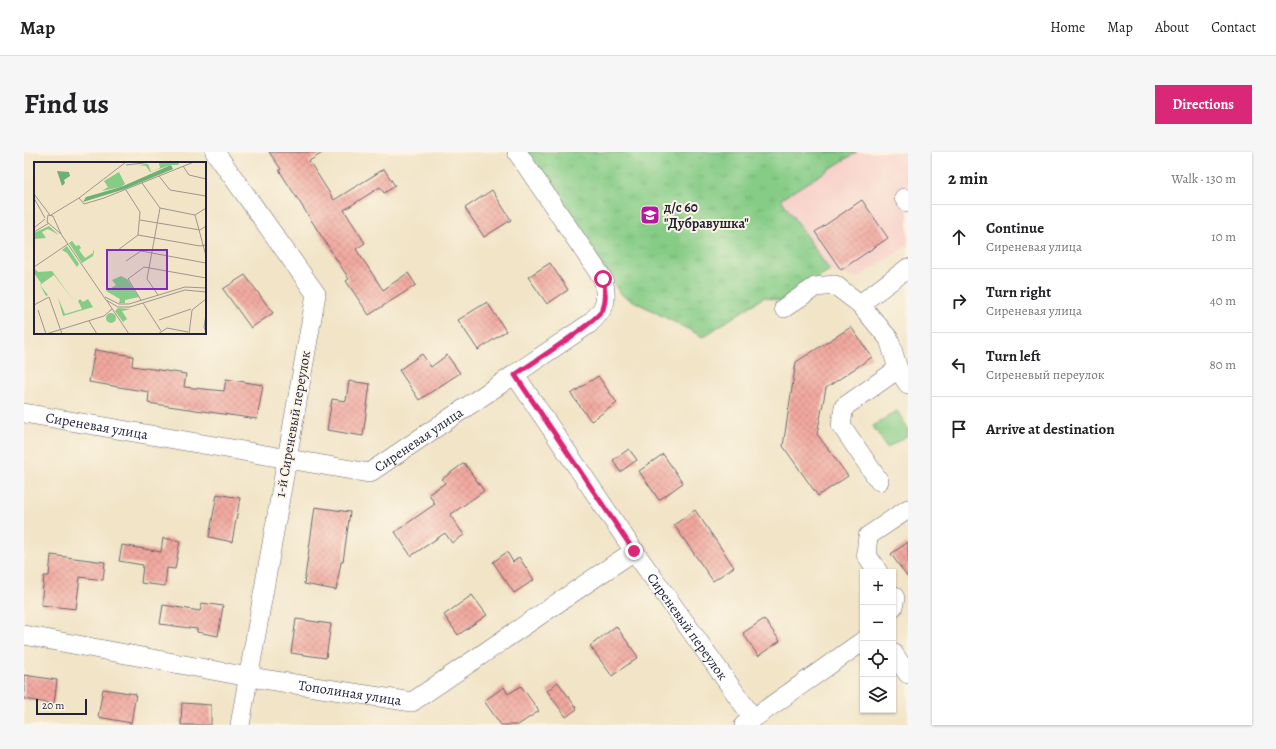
<!DOCTYPE html>
<meta charset="utf-8">
<style>
body{margin:0;font-family:Alegreya,serif;background:#f6f6f6;color:#202124}
.controls{position:absolute;right:12px;bottom:12px;display:grid;overflow:hidden;border-radius:0px;box-shadow:0 1px 3px #0004}
.controls button{width:36px;height:36px;display:grid;place-items:center;padding:0;border:0;border-bottom:1px solid #e0e0e0;background:#fff;color:#202124;font:20px sans-serif}
.scale{position:absolute;left:12px;bottom:10px;width:51px;box-sizing:border-box;padding-left:4px;border:2px solid #22223b;border-top:0;font-size:11px;line-height:14px;white-space:nowrap;color:#22223b;-webkit-text-stroke:3px #fcf5e5;paint-order:stroke}
.stop{position:absolute;width:12px;height:12px;margin:-9px;border:3px solid #db2777;border-radius:50%;background:#fff}
.stop.end{background:#db2777;border-color:#fff;box-shadow:0 1px 4px #0008}
.list{margin:0;padding:0;list-style:none}
h2{display:flex;justify-content:space-between;align-items:center;height:52px;margin:0;padding:0 16px;font-size:17px}
h2 small{font-size:13px;font-weight:400;color:#757577}
.list li{display:grid;grid-template-columns:26px 1fr auto;gap:12px;align-items:center;box-sizing:border-box;height:64px;padding:0 16px;border-top:1px solid #e0e0e0}
.list b{display:block;font-size:15px;white-space:nowrap}
.list p{margin:0;font-size:13px;white-space:nowrap;color:#757577}
.list em{font-size:13px;font-style:normal;color:#757577}
.icon{flex:none;width:22px;height:22px;fill:none;stroke:currentColor;stroke-width:2;stroke-linecap:round;stroke-linejoin:round}
.map{position:relative;flex:none;width:884px;height:573px;overflow:hidden;border-radius:0px}
header{display:flex;align-items:center;gap:24px;box-sizing:border-box;height:56px;padding:0 20px;background:#fff;border-bottom:1px solid #e0e0e0}
header strong{font-size:19px}
nav{display:flex;gap:22px;margin-inline-start:auto;font-size:14px}
.intro{display:flex;align-items:center;justify-content:space-between;box-sizing:border-box;height:96px;padding:0 24px}
h1{margin:0;font-size:28px}
.button{padding:10px 18px;border-radius:0px;background:#db2777;color:#fff;font-size:14px;font-weight:700}
main{display:flex;gap:24px;padding:0 24px}
aside{flex:1;background:#fff;border-radius:0px;box-shadow:0 1px 3px #0004}
.map>svg:first-child{display:block}
.built{fill:#f7d0c9}
.grass{fill:url(#grass-tufts);stroke:#547760}
.green{fill:#86cc86;stroke:#547760}
.building{fill:url(#building-cross-hatch)}
.lines{fill:none;stroke-linecap:round;stroke-linejoin:round}
.minor-casing{stroke:#6a666c;stroke-width:20}
.minor{stroke:#fff;stroke-width:19}
.route{stroke:#db2777;stroke-width:5}
.labels{text-anchor:middle;dominant-baseline:central;stroke-width:4;stroke-linejoin:round;paint-order:stroke}
.poi-label{font-size:14px;font-weight:bold;fill:#22223b;stroke:#fcf5e5;text-anchor:start}
.street-label{font-size:14px;fill:#22223b;stroke:#fcf5e5}
.inset-road{fill:none;stroke:#9e968f;stroke-width:1}
.view{fill:#7b2cbf;fill-opacity:0.15;stroke:#7b2cbf;stroke-width:2}
.inset-edge{fill:none;stroke:#22223b;stroke-width:2}
</style>
<header>
<strong>Map</strong>
<nav><a>Home</a><a>Map</a><a>About</a><a>Contact</a></nav>
</header>
<div class="intro"><h1>Find us</h1><a class="button">Directions</a></div>
<main>
<div class="map">
<svg width="884" height="573" viewBox="0 0 884 573">
<defs>
<pattern id="grass-tufts" width="24" height="20" patternUnits="userSpaceOnUse"><rect width="24" height="20" fill="#86cc86"/><path d="M3 7l-1-3M5 7V3M7 7l1-3M15 17l-1-3M17 17v-4M19 17l1-3" fill="none" stroke="#73af75"/></pattern>
<pattern id="building-cross-hatch" width="8" height="8" patternUnits="userSpaceOnUse"><rect width="8" height="8" fill="#f1a89f"/><path d="M0 0l8 8M0 8l8-8" fill="none" stroke="#ce908a"/></pattern>
</defs>
<rect width="100%" height="100%" fill="#fcf5e5"/>
<filter id="ink" filterUnits="userSpaceOnUse"><feTurbulence type="fractalNoise" baseFrequency=".025" numOctaves="2"/><feDisplacementMap in="SourceGraphic" scale="8" xChannelSelector="R" yChannelSelector="G"/><feConvolveMatrix kernelMatrix="1 2 1 2 8 2 1 2 1" color-interpolation-filters="sRGB"/></filter>
<filter id="wash" filterUnits="userSpaceOnUse"><feTurbulence type="fractalNoise" baseFrequency=".012" numOctaves="4" result="noise"/><feDisplacementMap in="SourceGraphic" scale="16" xChannelSelector="R" yChannelSelector="G"/><feGaussianBlur stdDeviation="0.9" result="paint"/><feColorMatrix in="noise" values="0 0 0 0 0 0 0 0 0 0 0 0 0 0 0 0 0 1.4 0 .05"/><feComposite in="paint" operator="in"/></filter>
<g filter="url(#wash)">
<rect width="100%" height="100%" fill="#f1e4c7"/>
<path class="built" d="M831,0H884V93L834,126L806,119L757,47Z"/>
<path class="grass" d="M502,0H833L757,47L806,119L756,149L740,145L679,185L598,143Z"/>
<path class="green" d="M873,259L884,276V283L863,296L849,274Z"/>
<g id="blocks">
<g class="building">
<path d="M245,0H300L285,9L310,48L360,17L371,34L360,41L356,35L320,58L341,91L332,97L359,138L384,121L392,133L345,163L322,129L325,127L255,18L257,17Z"/>
<path d="M468,38L487,68L460,85L441,56Z"/>
<path d="M838,48L864,86L817,118L791,80Z"/>
<path d="M526,111L544,138L523,152L504,125Z"/>
<path d="M221,123L249,161L227,176L199,137Z"/>
<path d="M463,150L482,179L454,198L434,168Z"/>
<path d="M827,175L848,205L802,236L793,282L824,324L794,344L759,294L772,210Z"/>
<path d="M71,198L109,204L108,214L162,222L160,235L200,239L202,227L239,233L233,267L124,251L125,240L65,230Z"/>
<path d="M398,202L407,215L423,203L436,221L395,248L375,218Z"/>
<path d="M574,224L593,251L567,269L547,242Z"/>
<path d="M325,229L346,232L339,284L303,278L308,247L322,249Z"/>
<path d="M605,297L613,308L596,320L589,308Z"/>
<path d="M639,302L659,331L635,348L615,319Z"/>
<path d="M440,311L460,339L426,363L440,383L428,391L421,381L387,404L371,380L411,352L405,342L421,331L418,327Z"/>
<path d="M193,342L216,346L208,390L185,385Z"/>
<path d="M291,355L326,360L319,410H317L312,438L280,432Z"/>
<path d="M671,358L710,415L689,429L650,373Z"/>
<path d="M139,386L156,389L151,417L143,416L141,434L117,431L119,413L95,409L98,393L137,400Z"/>
<path d="M884,390V426L867,402Z"/>
<path d="M483,400L489,410L495,405L510,428L490,441L469,410Z"/>
<path d="M27,403L81,410L79,428L56,425L52,457L17,453L20,424H25Z"/>
<path d="M448,443L463,463L434,483L420,463Z"/>
<path d="M178,451L199,454L194,484L173,480V477L136,472L139,453L176,459Z"/>
<path d="M272,467L307,472L302,506L267,501Z"/>
<path d="M740,467L756,489L734,504L719,481Z"/>
<path d="M592,474L614,505L588,524L566,494Z"/>
<path d="M0,523L33,528L30,552L0,547Z"/>
<path d="M534,530L553,557L542,565L523,539Z"/>
<path d="M497,534L515,559L494,573H477L460,549L480,535L484,542Z"/>
<path d="M79,537L112,542L107,571L74,565Z"/>
<path d="M158,551L187,553V573H157Z"/>
</g>
</g>
</g>
<g filter="url(#ink)">
<use href="#blocks" fill-opacity="0" stroke="#6a666c" stroke-width="1"/>
<g class="lines">
<g class="minor-casing">
<g id="minor">
<path d="M191,0L292,142L216,573"/>
<path d="M880,46L884,51"/>
<path d="M836,152L865,187L874,217L820,255L817,273L855,329"/>
<path d="M760,156L791,135L811,133L836,152L884,116"/>
<path d="M874,217L884,232"/>
<path id="s1" d="M491,223L610,399L729,566"/>
<path id="s2" d="M0,261L345,321L565,172C582,156 584,150 579,127L493,0"/>
<path d="M854,420L842,402L844,384L884,357"/>
<path d="M869,443L871,446L869,455"/>
<path id="s3" d="M0,483L225,525L388,550L610,399"/>
<path d="M869,501L884,522"/>
<path d="M720,573L839,489"/>
</g>
</g>
<use href="#minor" class="minor"/>
</g>
</g>
<g class="lines" filter="url(#ink)">
<path class="route" d="M579,127C581,138 583,147 579,157C574,170 506,212 491,223L610,399"/>
</g>
<defs>
<g id="school-square" transform="scale(1)"><rect x="-9" y="-9" width="18" height="18" rx="4" fill="#b5179e" stroke="#fcf5e5"/><path d="M0-5L7-2L0 1L-7-2ZM-4 1L0 2.5L4 1V4Q0 6-4 4Z" fill="#fff"/></g>
</defs>
<g fill-rule="evenodd">
<use href="#school-square" x="626" y="63"/>
</g>
<g class="labels">
<g class="poi-label">
<text x="640" y="55">д/с 60<tspan x="640" dy="16">"Дубравушка"</tspan></text>
</g>
<g class="street-label">
<text transform="translate(269 272) rotate(-80)">1-й Сиреневый переулок</text>
<text stroke="none"><textPath href="#s2" startOffset="74">Сиреневая улица</textPath></text>
<text stroke="none"><textPath href="#s2" startOffset="410">Сиреневая улица</textPath></text>
<text stroke="none"><textPath href="#s1" startOffset="305">Сиреневый переулок</textPath></text>
<text stroke="none"><textPath href="#s3" startOffset="331">Тополиная улица</textPath></text>
</g>
</g>
<g transform="translate(10 10)">
<rect width="172" height="172" fill="#f1e4c7"/>
<path d="M146,0L144,3H137L116,10L112,4L104,3L114,2L117,10L126,6L125,1ZM85,10L91,22L87,25L68,29L74,25L70,19ZM15,64L25,73L14,67L8,70L12,76L0,77V71ZM38,79L42,84L45,83L47,86L45,88L51,96L59,91V87L60,90L59,94L48,101L35,81ZM33,84L45,102L43,105L33,91L28,88ZM0,106L4,110L18,109L40,139L20,113L6,123L14,133L12,134L6,123L7,121L0,111ZM87,114L93,117L105,135L91,138V141H85L86,137L72,129L82,123L78,118ZM24,136L31,152L48,147L44,139L46,137L49,140L54,137L59,145L29,154ZM84,146L97,147L88,149L93,157L89,160L81,149ZM72 156a5 5 0 1 1 10 0a5 5 0 1 1-10 0Z" fill="#86cc86"/>
<path d="M137,3L139,7L91,27L49,40L52,35L87,25ZM23,9L35,10L36,14L30,18L31,21L28,24Z" fill="#6cb073"/>
<path class="inset-road" d="M92,3L119,0M149,4L155,13L172,17M125,14L136,28L172,34M108,21L126,46L161,53L172,46M92,28L106,50L104,73M0,32L16,53M0,36L11,56M45,36L50,42L70,36L160,0M17,53L45,36L92,0M161,53L172,94M106,58L166,68L172,64M0,66L11,57M0,70L15,61M27,72L19,54L14,53L13,60L27,72L72,138L84,145H96L151,128L172,130M84,88L104,73L166,84L172,83M92,99L107,89L172,101M0,105L34,82M124,133L113,117L126,46M71,135L85,142H95L151,125L172,126M107,138L94,117L110,105L172,116M73,139L95,172M109,141L127,169M0,143L15,135L28,172M4,148L12,172M172,152L170,165L172,170M125,158L157,147M55,159L63,172M12,172L70,154L78,147M124,172L133,166L154,170M155,172L158,148L172,137"/>
<path class="view" d="M73,88H133V127H73Z"/>
<rect width="172" height="172" class="inset-edge"/>
</g>
</svg>
<div class="controls">
<button>+</button>
<button>−</button>
<button><svg class="icon" aria-label="locate" viewBox="0 0 24 24"><circle cx="12" cy="12" r="6"/><path d="M12 2v4M12 18v4M2 12h4M18 12h4"/></svg></button>
<button><svg class="icon" aria-label="layers" viewBox="0 0 24 24"><path d="M12 4l9 5-9 5-9-5zM3 14l9 5 9-5"/></svg></button>
</div>
<div class="scale">20 m</div>
<div class="stop" style="left:579px;top:127px"></div>
<div class="stop end" style="left:610px;top:399px"></div>
</div>
<aside>
<h2>2 min<small>Walk · 130 m</small></h2>
<ul class="list">
<li><svg class="icon" aria-label="ahead" viewBox="0 0 24 24"><path d="M12 20V5M6 11l6-6 6 6"/></svg><div><b>Continue</b><p>Сиреневая улица</p></div><em>10 m</em></li>
<li><svg class="icon" aria-label="right" viewBox="0 0 24 24"><path d="M7 20v-9h11M14 6l5 5-5 5"/></svg><div><b>Turn right</b><p>Сиреневая улица</p></div><em>40 m</em></li>
<li><svg class="icon" aria-label="left" viewBox="0 0 24 24"><path d="M17 20v-9H6M10 6l-5 5 5 5"/></svg><div><b>Turn left</b><p>Сиреневый переулок</p></div><em>80 m</em></li>
<li><svg class="icon" aria-label="arrive" viewBox="0 0 24 24"><path d="M6 21V4h12l-3 4 3 4H6"/></svg><div><b>Arrive at destination</b></div></li>
</ul>
</aside>
</main>
